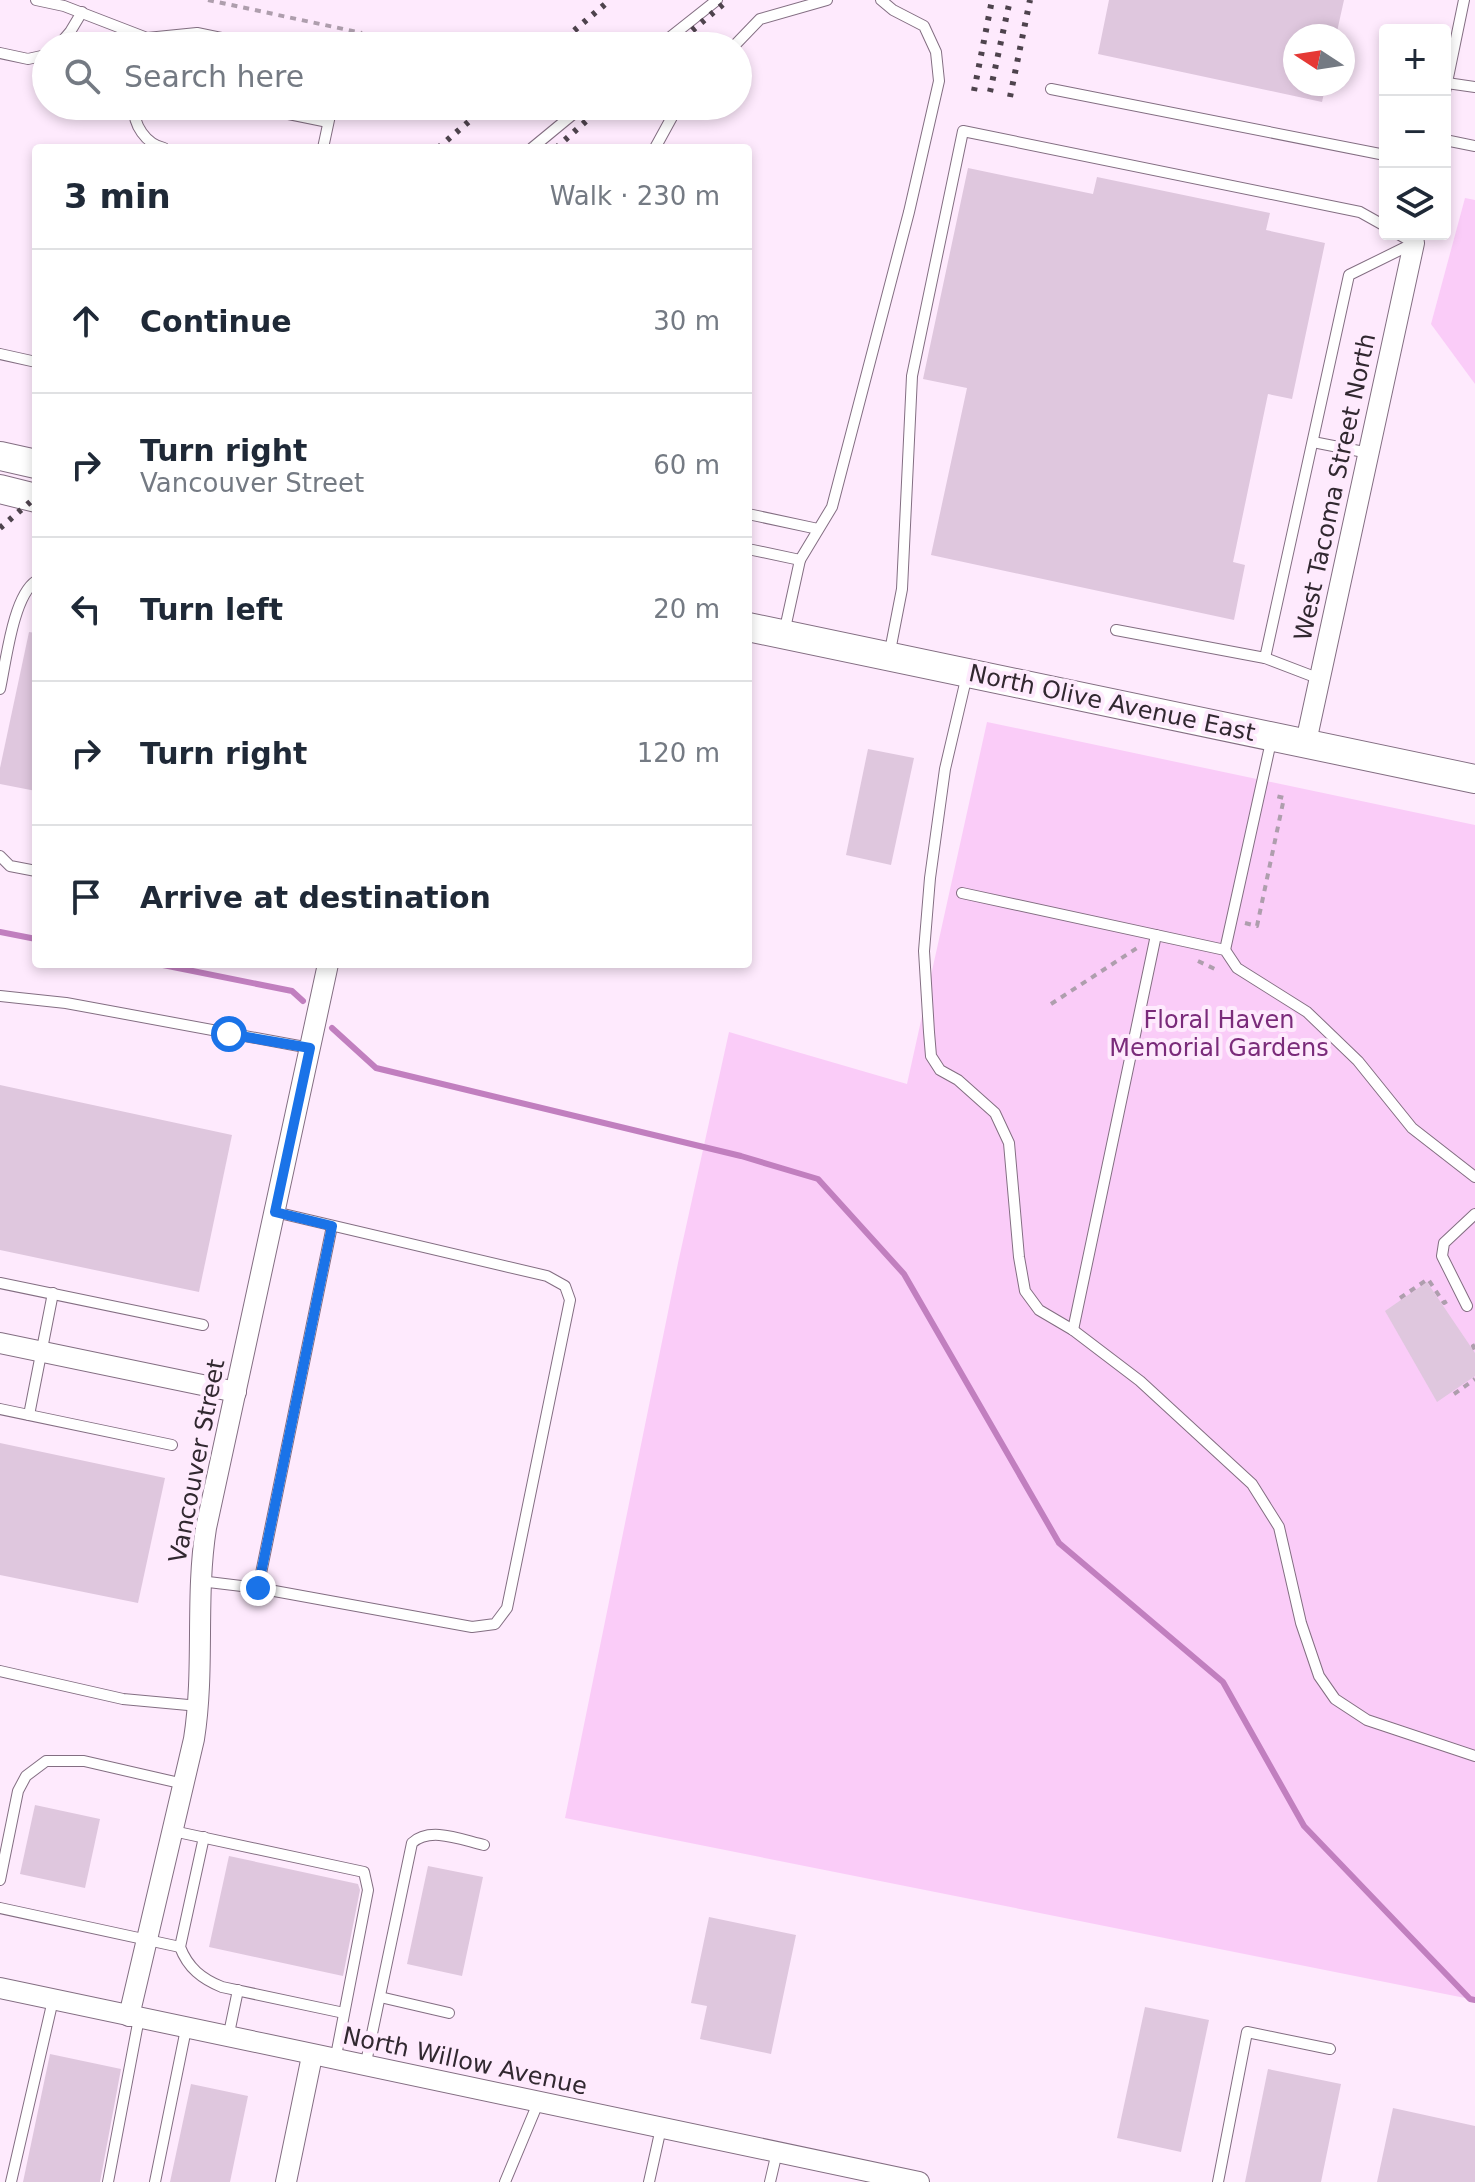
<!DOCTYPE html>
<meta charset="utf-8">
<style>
body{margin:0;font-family:"DejaVu Sans",sans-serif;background:#f2f2f3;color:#1f2937}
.controls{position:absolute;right:24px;top:24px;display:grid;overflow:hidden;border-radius:8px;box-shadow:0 4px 12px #0003}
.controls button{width:72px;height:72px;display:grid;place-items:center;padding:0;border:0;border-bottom:2px solid #e0e1e3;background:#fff;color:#1f2937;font:40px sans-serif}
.compass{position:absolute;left:1283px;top:24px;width:72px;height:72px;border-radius:50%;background:#fff;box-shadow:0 4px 12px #0003;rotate:282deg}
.stop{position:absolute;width:24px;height:24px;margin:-18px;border:6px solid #1a73e8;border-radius:50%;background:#fff}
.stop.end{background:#1a73e8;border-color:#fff;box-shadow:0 2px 8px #0008}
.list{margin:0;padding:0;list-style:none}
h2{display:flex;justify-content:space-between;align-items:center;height:104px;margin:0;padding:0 32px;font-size:34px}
h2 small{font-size:26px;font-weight:400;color:#747a83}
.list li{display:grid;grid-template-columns:52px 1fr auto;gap:24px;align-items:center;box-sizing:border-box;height:144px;padding:0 32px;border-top:2px solid #e0e1e3}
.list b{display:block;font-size:30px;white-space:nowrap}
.list p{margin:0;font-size:26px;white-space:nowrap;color:#747a83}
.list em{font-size:26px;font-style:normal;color:#747a83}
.icon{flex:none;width:44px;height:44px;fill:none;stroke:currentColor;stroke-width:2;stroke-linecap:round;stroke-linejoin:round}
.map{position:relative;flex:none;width:1475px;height:2182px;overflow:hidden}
.search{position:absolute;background:#fff;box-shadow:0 4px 12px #0003;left:32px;top:32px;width:720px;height:88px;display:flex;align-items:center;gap:20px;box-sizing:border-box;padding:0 28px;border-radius:44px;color:#747a83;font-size:30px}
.panel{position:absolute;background:#fff;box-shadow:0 4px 12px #0003;left:32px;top:144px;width:720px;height:824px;border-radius:8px}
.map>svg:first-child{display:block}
.green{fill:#faccf8}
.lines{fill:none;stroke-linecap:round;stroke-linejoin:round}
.stream{stroke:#c17fbf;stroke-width:6}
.building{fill:#dfc7de}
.lane-casing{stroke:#836e82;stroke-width:12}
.street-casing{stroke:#836e82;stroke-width:22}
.secondary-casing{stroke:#836e82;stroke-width:30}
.path{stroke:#ae9ead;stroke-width:4;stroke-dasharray:6 6;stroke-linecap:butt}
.lane{stroke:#fff;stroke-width:10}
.street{stroke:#fff;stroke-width:20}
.secondary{stroke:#fff;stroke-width:28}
.rail{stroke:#4e434d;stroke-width:6;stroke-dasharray:4 8;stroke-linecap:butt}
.route{stroke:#1a73e8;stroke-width:10}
.labels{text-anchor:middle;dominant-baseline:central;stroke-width:8;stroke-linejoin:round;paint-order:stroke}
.street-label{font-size:24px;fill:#312830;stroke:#feeafd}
.park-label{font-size:24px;fill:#7a2b7a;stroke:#feeafd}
</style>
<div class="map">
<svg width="1475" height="2182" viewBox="0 0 1475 2182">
<rect width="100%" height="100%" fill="#feeafd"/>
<g class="green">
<path d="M1465,198L1475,200V384L1431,324Z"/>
<path d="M987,722L1475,825V2000L565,1818L678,1263L729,1032L907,1084Z"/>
</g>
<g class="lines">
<g class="stream">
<path d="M0,932L36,939"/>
<path d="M158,964L292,991L303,1001"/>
<path d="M332,1028L376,1068L741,1156L818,1179L904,1274L1059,1543L1223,1682L1304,1826L1470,1999L1475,2000"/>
</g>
</g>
<g class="building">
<path d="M1109,0H1344L1336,36H1295V84H1326L1322,102L1098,54Z"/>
<path d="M968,168L1093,194L1097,177L1270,213L1266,230L1325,243L1292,399L1268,394L1233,562L1245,565L1234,620L931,555L967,388L923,379Z"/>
<path d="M29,632L36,633V791L0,784V768Z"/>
<path d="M868,749L914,758L891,865L846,855Z"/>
<path d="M0,1085L232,1135L199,1292L0,1250Z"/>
<path d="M1427,1282L1475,1353V1376L1437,1402L1385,1311Z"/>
<path d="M0,1443L165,1478L138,1603L0,1575Z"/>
<path d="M35,1805L100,1819L85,1888L20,1874Z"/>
<path d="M229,1856L358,1884L360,1890L343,1976L209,1947Z"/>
<path d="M428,1866L483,1877L462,1976L407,1964Z"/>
<path d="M709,1917L796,1935L771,2054L700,2039L707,2006L691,2003Z"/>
<path d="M1145,2007L1209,2020L1181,2152L1117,2138Z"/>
<path d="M50,2054L121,2069L100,2182H23Z"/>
<path d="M1268,2069L1341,2084L1321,2182H1245Z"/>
<path d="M191,2084L248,2096L230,2182H170Z"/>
<path d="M1393,2108L1475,2126V2182H1377Z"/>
</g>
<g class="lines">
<g class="lane-casing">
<g id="lane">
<path d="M36,0L64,6L147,38L197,33L260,46"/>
<path d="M58,46L70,32L82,12"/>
<path d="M659,46L717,0"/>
<path d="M734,46L760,19L827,0"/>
<path d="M0,53L28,59L46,55"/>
<path d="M1447,83L1475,87"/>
<path d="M1051,89L1385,155"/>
<path d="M1445,92L1464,0"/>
<path d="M134,106C133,125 146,144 164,148"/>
<path d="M249,106L328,122"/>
<path d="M1445,140L1475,146"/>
<path d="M323,148L332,106"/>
<path d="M532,148L583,106"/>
<path d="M655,148L678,106"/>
<path d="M1398,234L1414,243"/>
<path d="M0,354L36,362"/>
<path d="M1313,442L1369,453"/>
<path d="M748,514L818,529"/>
<path d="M748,549L800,560L784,633"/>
<path d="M800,560L832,507L909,212L939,81L936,52L924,26L893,10L881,0"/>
<path d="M1116,630L1265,658L1349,275L1412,244"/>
<path d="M889,656L902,589L912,376L963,131L1360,212L1385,226"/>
<path d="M1265,658L1320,679"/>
<path d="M967,675L945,769L930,878L924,951L929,1032L931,1056L940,1070L958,1080L995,1113L1009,1143L1019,1257L1025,1291L1039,1310L1073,1330L1140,1381L1252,1484L1279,1527L1301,1623L1319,1676L1335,1699L1367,1720L1475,1756"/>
<path d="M0,689C6,662 13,596 36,581"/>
<path d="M0,856L10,866L36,871"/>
<path d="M962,893L1225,950L1237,968L1307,1012L1358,1061L1412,1128L1475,1177"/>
<path d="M1225,950L1272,737"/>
<path d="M0,996L66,1003L310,1048"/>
<path d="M0,1283L203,1325"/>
<path d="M1467,1306L1442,1256L1444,1243L1475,1214"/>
<path d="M1073,1330L1156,935"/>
<path d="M0,1409L172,1445"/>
<path d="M29,1415L53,1293"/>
<path d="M200,1581L258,1588L472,1627L495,1624L507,1608L570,1300L565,1286L547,1276L275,1212"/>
<path d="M258,1588L332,1226"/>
<path d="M0,1671L123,1699L199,1706"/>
<path d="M173,1831L364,1872L368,1890L335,2061"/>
<path d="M204,1837L180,1947C188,1968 202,1979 222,1987L344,2013"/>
<path d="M0,1880L18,1791L26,1776L46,1761H84L184,1784"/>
<path d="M0,1908L180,1947"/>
<path d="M380,1997L449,2013"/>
<path d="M228,2038L238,1990"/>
<path d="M365,2067L412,1843C430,1826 462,1840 484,1845"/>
<path d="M11,2182L53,2000"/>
<path d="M108,2182L139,2018"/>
<path d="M155,2182L186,2029"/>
<path d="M505,2182L538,2103"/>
<path d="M649,2182L661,2128"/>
<path d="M770,2182L777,2152"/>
<path d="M1218,2182L1247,2032L1330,2049"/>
</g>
</g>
<g class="street-casing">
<g id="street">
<path d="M1306,742L1414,243"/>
<path d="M0,1343L236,1392"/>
<path d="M0,1988L919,2182"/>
<path d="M129,2016L194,1739C205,1669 195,1598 206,1528L328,964"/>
<path d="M286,2182L312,2056"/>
</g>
</g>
<g class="secondary-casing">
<g id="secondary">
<path d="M0,456L36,464"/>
<path d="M0,489L36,498"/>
<path d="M748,627L1475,779"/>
</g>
</g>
<g class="path">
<path d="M208,0L362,33"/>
<path d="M1245,923L1257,926L1284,798L1272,795"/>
<path d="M1198,961L1219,971"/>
<path d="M1051,1004L1137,948"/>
<path d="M1400,1298L1428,1279L1444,1303L1449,1300"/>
<path d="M1475,1345L1473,1346L1475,1350"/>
<path d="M1454,1394L1475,1379"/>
</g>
<use href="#lane" class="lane"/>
<use href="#street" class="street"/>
<use href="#secondary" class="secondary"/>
<g class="rail">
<path d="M556,46L610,0"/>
<path d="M674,46L728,0"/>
<path d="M974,91L992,0"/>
<path d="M990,92L1010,0"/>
<path d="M1010,97L1030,0"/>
<path d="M438,148L487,106"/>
<path d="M556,148L603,106"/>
<path d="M0,528L36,497"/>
</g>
</g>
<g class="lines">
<path class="route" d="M229,1034L310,1048L275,1212L332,1226L258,1588"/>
</g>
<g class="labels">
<g class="street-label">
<text transform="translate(1335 487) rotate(-78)">West Tacoma Street North</text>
<text transform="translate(1112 703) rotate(12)">North Olive Avenue East</text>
<text transform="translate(197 1461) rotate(-79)">Vancouver Street</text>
<text transform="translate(465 2061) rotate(12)">North Willow Avenue</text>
</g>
<g class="park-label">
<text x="1219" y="1020">Floral Haven<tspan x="1219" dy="28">Memorial Gardens</tspan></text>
</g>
</g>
</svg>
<div class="controls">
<button>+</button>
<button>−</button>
<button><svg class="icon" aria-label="layers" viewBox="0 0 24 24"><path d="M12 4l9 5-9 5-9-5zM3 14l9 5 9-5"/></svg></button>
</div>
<svg class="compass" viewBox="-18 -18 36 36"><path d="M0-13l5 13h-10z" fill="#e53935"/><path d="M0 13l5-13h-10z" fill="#747a83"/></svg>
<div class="stop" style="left:229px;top:1034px"></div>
<div class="stop end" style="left:258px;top:1588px"></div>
<div class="search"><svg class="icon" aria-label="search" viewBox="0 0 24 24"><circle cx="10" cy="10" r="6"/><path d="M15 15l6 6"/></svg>Search here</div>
<section class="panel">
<h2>3 min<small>Walk · 230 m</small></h2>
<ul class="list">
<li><svg class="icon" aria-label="ahead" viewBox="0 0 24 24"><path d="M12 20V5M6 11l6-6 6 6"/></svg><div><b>Continue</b></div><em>30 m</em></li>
<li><svg class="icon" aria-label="right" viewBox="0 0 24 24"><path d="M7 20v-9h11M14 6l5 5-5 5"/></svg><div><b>Turn right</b><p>Vancouver Street</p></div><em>60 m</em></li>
<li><svg class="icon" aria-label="left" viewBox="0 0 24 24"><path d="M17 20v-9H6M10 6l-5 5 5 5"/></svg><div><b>Turn left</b></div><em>20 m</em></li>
<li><svg class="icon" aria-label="right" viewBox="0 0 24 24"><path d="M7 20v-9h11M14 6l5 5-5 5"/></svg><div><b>Turn right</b></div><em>120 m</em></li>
<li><svg class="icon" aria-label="arrive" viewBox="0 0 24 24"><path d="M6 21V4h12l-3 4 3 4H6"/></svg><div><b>Arrive at destination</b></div></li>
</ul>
</section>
</div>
